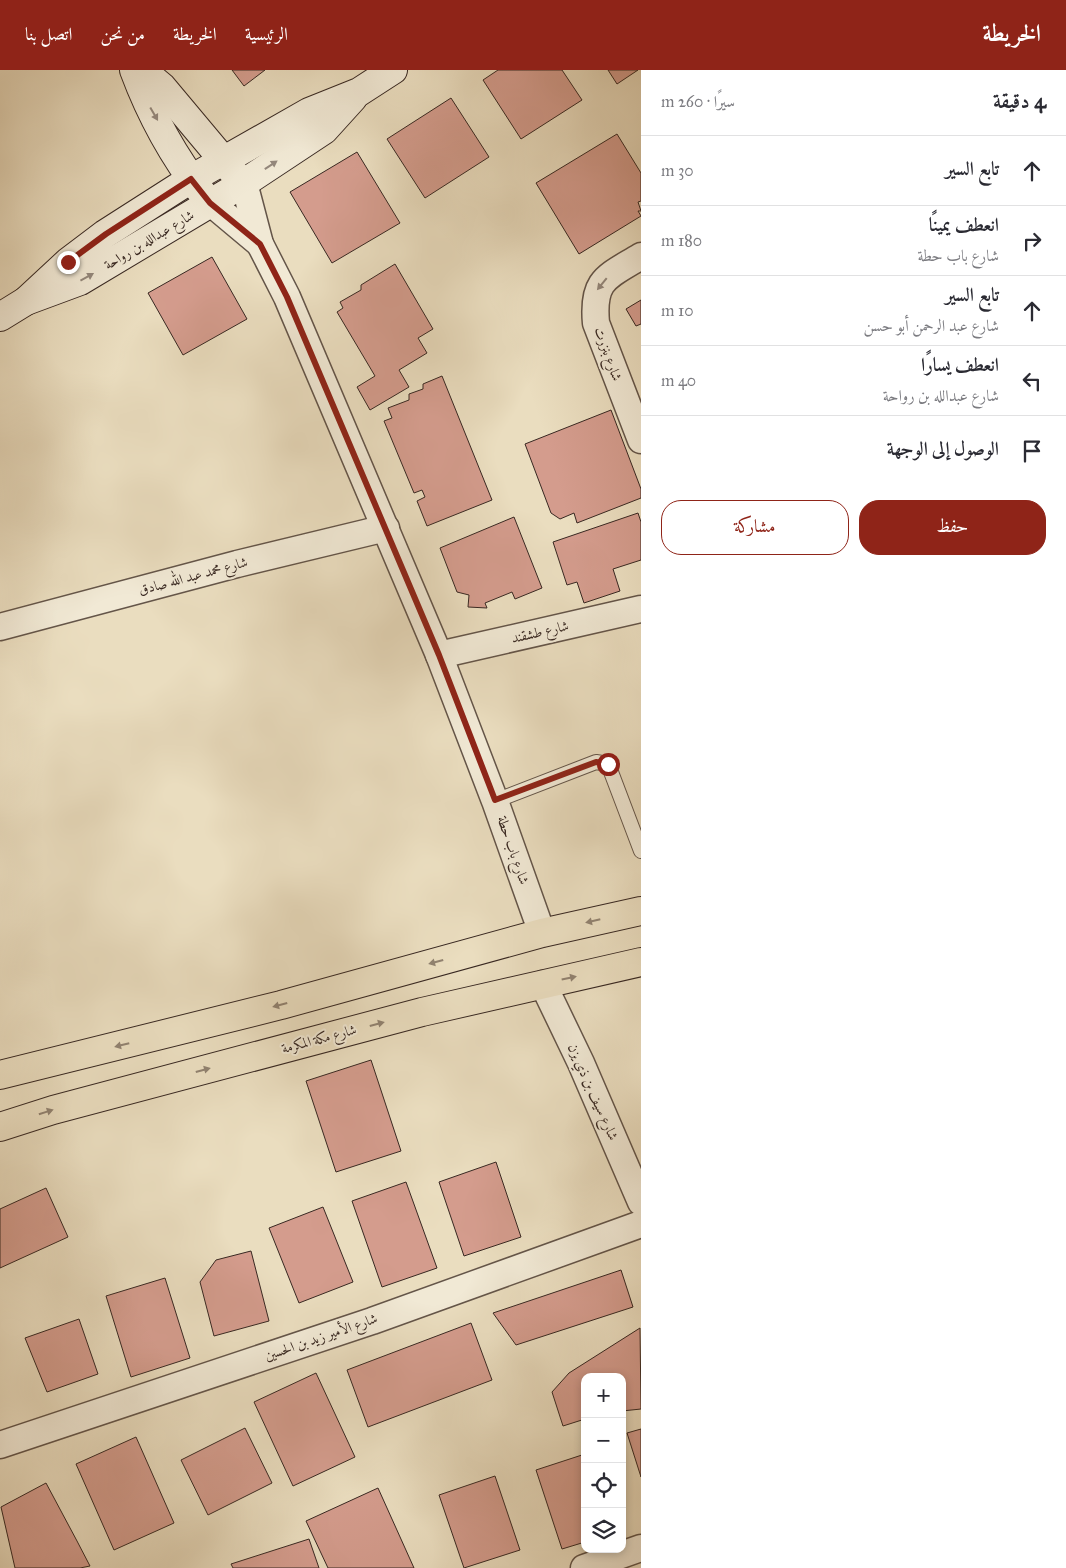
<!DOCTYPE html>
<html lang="ar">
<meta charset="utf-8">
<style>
body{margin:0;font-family:"IM FELL Great Primer",Amiri,serif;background:#f7f7f7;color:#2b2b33;direction:rtl}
.controls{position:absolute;right:15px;bottom:15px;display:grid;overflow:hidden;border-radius:10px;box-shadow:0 2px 8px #0003}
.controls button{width:45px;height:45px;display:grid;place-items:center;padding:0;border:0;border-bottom:1px solid #e1e1e2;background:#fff;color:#2b2b33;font:25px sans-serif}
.stop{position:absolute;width:15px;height:15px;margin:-11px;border:4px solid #8f2418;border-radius:50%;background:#fff}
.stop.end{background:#8f2418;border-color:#fff;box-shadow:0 1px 5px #0008}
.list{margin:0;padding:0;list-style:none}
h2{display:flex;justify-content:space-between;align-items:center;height:65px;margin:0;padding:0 20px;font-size:21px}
h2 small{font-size:16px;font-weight:400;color:#7c7c81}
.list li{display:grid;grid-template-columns:32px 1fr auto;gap:15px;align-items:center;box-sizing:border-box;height:70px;padding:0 20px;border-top:1px solid #e1e1e2}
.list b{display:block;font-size:19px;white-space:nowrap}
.list p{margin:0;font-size:16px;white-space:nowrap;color:#7c7c81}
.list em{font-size:16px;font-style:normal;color:#7c7c81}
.actions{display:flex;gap:10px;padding:15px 20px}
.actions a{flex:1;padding:11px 0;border:1px solid #8f2418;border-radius:20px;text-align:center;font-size:18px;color:#8f2418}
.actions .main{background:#8f2418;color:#fff}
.icon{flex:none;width:28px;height:28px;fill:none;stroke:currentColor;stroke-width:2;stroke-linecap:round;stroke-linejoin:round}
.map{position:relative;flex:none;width:641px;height:1498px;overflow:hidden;direction:ltr}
header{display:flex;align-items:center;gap:30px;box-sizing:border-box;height:70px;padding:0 25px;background:#8f2418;color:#fff}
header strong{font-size:24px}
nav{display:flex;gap:28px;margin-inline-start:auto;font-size:18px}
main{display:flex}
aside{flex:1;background:#fff}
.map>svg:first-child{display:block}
.building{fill:#d49c8d;stroke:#382822}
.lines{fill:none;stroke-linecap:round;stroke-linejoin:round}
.lane-casing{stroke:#645549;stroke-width:16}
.street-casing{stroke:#645549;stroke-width:29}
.secondary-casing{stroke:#382822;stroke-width:30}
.primary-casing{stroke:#382822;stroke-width:30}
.lane{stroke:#f1e9d5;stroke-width:14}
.street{stroke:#f1e9d5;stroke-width:26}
.secondary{stroke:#f1e9d5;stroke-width:28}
.primary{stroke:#eaddbf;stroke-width:28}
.oneway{fill:#94887c}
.oneway2{fill:#918270}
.route{stroke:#8f2418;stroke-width:6}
.labels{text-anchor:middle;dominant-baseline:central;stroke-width:4;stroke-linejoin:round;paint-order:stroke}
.street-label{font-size:14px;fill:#382822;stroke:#f1e9d5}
</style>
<header>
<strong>الخريطة</strong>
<nav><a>الرئيسية</a><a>الخريطة</a><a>من نحن</a><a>اتصل بنا</a></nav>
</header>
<main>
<aside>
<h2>4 دقيقة<small>سيرًا · 260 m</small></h2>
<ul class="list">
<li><svg class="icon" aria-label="ahead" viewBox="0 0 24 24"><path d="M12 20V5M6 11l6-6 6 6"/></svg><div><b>تابع السير</b></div><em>30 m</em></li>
<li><svg class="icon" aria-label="right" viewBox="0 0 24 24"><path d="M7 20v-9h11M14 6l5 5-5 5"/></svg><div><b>انعطف يمينًا</b><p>شارع باب حطة</p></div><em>180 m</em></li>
<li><svg class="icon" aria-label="ahead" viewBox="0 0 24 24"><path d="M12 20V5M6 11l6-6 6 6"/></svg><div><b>تابع السير</b><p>شارع عبد الرحمن أبو حسن</p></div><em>10 m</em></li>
<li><svg class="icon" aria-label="left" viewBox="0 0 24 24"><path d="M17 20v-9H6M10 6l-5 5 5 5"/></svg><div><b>انعطف يسارًا</b><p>شارع عبدالله بن رواحة</p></div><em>40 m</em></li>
<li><svg class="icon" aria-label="arrive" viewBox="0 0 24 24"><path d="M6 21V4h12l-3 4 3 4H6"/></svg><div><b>الوصول إلى الوجهة</b></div></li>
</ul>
<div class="actions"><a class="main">حفظ</a><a>مشاركة</a></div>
</aside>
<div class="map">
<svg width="641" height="1498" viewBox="0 0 641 1498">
<rect width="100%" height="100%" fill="#eaddbf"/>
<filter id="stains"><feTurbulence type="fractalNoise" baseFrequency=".004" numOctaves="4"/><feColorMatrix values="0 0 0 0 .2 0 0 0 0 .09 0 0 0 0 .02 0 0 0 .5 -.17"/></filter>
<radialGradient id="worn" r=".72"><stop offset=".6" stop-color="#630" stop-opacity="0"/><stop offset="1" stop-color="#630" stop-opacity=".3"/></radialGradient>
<g class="building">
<path d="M232,0H265L244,16Z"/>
<path d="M498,0H562L582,30L521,69L483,10Z"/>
<path d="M608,0H638L617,14Z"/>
<path d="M451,28L489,87L425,128L387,69Z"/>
<path d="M617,64L641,103V131L638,132L641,141H638L641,146L579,184L536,113Z"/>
<path d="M357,82L400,153L332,193L290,122Z"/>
<path d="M212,187L247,249L183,285L148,223Z"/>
<path d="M395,194L433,259L418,268L427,283L399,300L409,317L370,340L357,317L375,306L337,242L343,238L340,232L361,220V215Z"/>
<path d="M641,230V254L636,256L626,239Z"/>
<path d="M442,306L492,430L427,456L417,431L425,427L422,420L414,423L384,351L392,348L388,338L409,330V324L423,319V314Z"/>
<path d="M611,340L641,419V428L577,453L574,443L560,449L551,443L525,374Z"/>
<path d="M638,443L641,452V490L613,499L620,521L584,533L577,512L567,515L553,472Z"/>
<path d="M514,447L542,518L515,529L512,522L485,533L487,538L468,537L469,525L457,522L440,478Z"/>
<path d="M371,990L401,1081L336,1102L306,1011Z"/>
<path d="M496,1092L521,1167L464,1186L439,1112Z"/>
<path d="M406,1112L437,1198L382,1217L352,1131Z"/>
<path d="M46,1118L68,1167L0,1198V1139Z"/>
<path d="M323,1137L353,1212L299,1233L269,1158Z"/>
<path d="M251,1181L269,1251L214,1266L200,1212L216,1190Z"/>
<path d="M621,1200L633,1237L516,1275L493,1243Z"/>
<path d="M165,1208L190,1288L131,1307L106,1226Z"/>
<path d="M79,1249L98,1304L47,1322L25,1268Z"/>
<path d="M471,1253L492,1310L368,1357L347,1300Z"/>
<path d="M640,1258L641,1339L622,1341V1307H585V1349L563,1356L552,1322L569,1303Z"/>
<path d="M316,1303L355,1387L293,1416L254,1332Z"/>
<path d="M245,1358L272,1413L208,1445L181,1390Z"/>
<path d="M641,1359V1407L627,1363Z"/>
<path d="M136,1367L174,1453L114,1480L76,1394Z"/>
<path d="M585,1384V1472L562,1479L536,1400Z"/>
<path d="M495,1406L520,1480L464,1498L439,1425Z"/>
<path d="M46,1413L77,1471L90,1496L80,1498H15L1,1437Z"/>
<path d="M378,1418L414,1498H328L306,1451Z"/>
<path d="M309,1469L319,1498H233L231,1494Z"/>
</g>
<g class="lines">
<g class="lane-casing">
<path id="lane" d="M495,731L596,692L608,694L641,781"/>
</g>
<g class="street-casing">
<g id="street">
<path d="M244,113L260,174L287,227L439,585L495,731L542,863"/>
<path d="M211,133L260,174"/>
<path d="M641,186C607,207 592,209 596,253L641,370"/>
<path d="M0,557L237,494L386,458"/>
<path d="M439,585L641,539"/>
<path d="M543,914L581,993L641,1132"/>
<path d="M0,1375L372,1251L641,1154"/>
<path d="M584,1498L641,1478"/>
</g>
</g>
<g class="secondary-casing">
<g id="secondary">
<path d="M134,0C150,43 174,87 202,123"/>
<path d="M142,0L162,17L234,103"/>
<path d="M26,231L68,192L105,164L191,109L309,42L359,22L393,0"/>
<path d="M0,247L26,231L80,211L244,113L324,60L353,28"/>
</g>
</g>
<g class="primary-casing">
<g id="primary">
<path d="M0,1005L281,935L542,863L641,841"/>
<path d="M0,1057L53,1040L422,942L641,892"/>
</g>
</g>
<use href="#lane" class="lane"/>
<use href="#street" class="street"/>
<use href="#secondary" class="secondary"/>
<use href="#primary" class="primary"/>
</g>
<defs><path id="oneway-solid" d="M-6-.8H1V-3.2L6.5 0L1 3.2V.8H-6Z" transform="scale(1.25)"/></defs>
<g class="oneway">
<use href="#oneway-solid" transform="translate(154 44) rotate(60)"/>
<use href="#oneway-solid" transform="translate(271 95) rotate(-34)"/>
<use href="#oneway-solid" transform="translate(87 207) rotate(-29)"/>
<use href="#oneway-solid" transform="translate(602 214) rotate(129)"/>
</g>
<g class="oneway2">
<use href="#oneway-solid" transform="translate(593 851) rotate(167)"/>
<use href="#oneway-solid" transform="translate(436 892) rotate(165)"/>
<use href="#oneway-solid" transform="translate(569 908) rotate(-12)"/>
<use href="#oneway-solid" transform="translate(280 935) rotate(165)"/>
<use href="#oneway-solid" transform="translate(377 954) rotate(-15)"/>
<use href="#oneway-solid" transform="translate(122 975) rotate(166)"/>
<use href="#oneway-solid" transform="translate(203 1000) rotate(-15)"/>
<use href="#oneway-solid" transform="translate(46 1042) rotate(-18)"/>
</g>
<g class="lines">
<path class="route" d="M68,192L106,164L191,109L210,133L260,174L287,227L439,585L495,730L596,692L608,694"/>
</g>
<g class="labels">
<g class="street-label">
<text transform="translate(149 170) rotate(-31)">شارع عبدالله بن رواحة</text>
<text transform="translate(608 284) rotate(70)">شارع بنزرت</text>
<text transform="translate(193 506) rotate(-15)">شارع محمد عبد الله صادق</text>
<text transform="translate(540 562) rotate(-13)">شارع طشقند</text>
<text transform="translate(513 780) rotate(71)">شارع باب حطة</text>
<text transform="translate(319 969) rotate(-15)">شارع مكة المكرمة</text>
<text transform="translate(593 1022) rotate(66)">شارع سيف بن ذي يزن</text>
<text transform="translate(321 1267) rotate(-19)">شارع الأمير زيد بن الحسين</text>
</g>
</g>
<rect width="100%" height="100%" filter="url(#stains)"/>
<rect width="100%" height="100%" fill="url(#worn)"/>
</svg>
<div class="controls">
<button>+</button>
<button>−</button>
<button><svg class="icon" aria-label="locate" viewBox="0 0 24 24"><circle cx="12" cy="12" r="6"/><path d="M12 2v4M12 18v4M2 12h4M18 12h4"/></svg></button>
<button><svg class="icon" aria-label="layers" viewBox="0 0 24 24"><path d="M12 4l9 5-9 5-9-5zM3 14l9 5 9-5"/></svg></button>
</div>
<div class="stop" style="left:608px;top:694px"></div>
<div class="stop end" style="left:68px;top:192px"></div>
</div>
</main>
